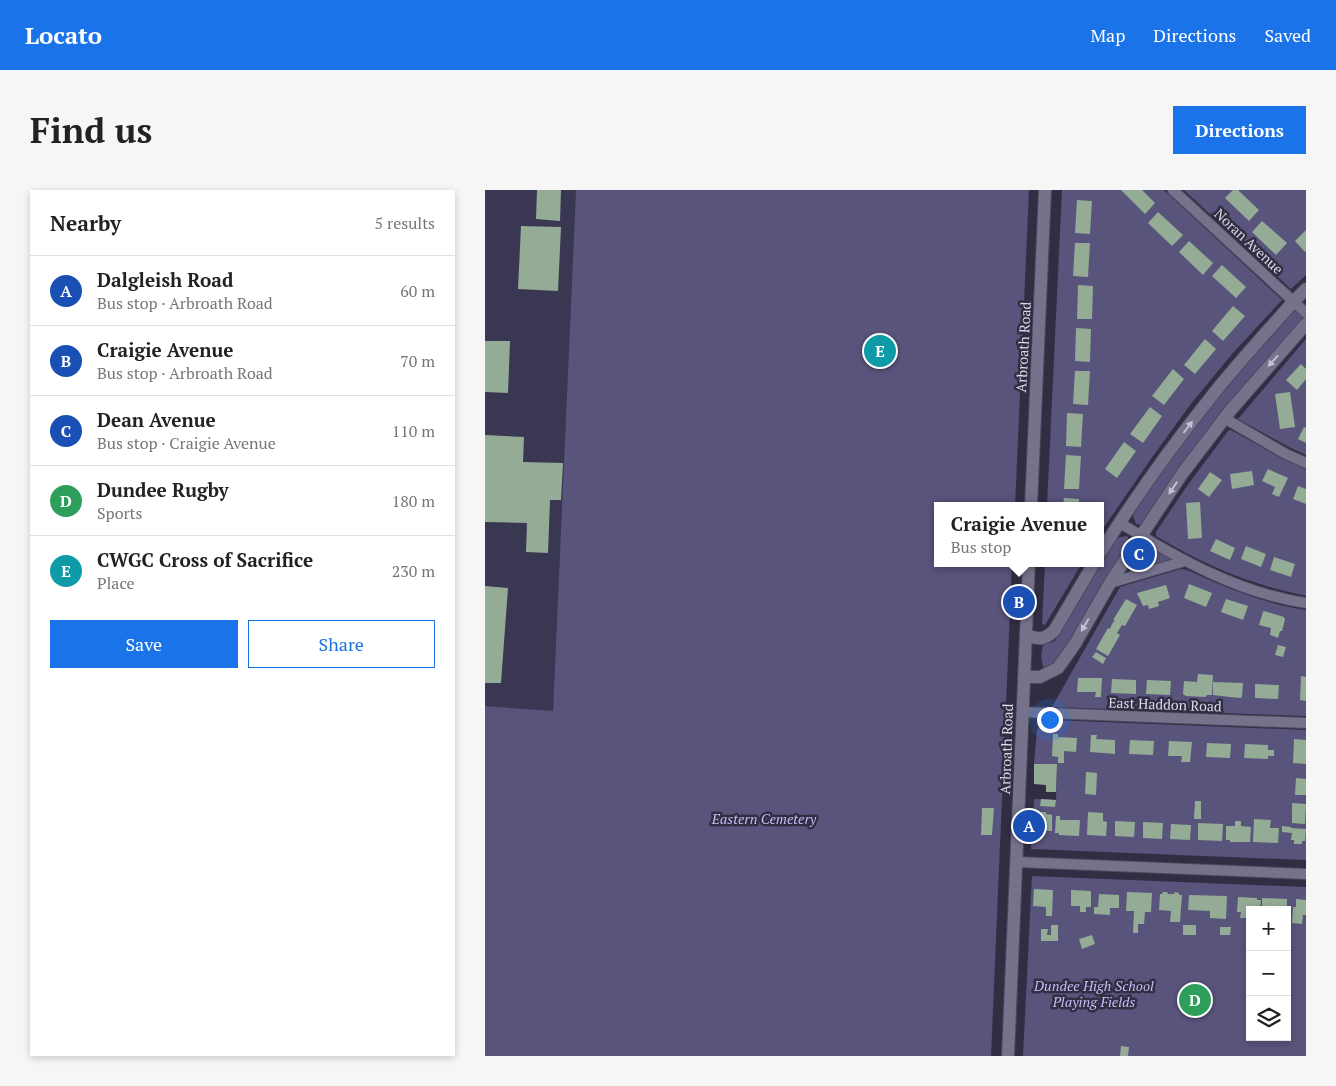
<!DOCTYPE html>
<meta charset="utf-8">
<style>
body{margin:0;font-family:"PT Serif",serif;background:#f6f6f6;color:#222}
.controls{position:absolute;right:15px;bottom:15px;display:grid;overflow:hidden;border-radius:0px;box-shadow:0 2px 8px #0003}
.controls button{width:45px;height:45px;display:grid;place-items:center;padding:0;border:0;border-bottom:1px solid #e0e0e0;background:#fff;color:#222;font:25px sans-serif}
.you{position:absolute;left:564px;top:529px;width:18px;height:18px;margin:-12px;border:4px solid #fff;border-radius:50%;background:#1a73e8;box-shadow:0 0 0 8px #1a73e833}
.badge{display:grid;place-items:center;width:32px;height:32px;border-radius:50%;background:#1a73e8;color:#fff;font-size:16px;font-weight:700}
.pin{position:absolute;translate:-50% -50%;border:2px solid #fff;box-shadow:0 1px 5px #0006}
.popup{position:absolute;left:449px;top:312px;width:170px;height:65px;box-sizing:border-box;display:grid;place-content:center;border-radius:0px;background:#fff;filter:drop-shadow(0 1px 4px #0005);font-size:16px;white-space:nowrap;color:#767676}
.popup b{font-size:19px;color:#222}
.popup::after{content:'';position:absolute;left:50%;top:100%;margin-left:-10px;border:10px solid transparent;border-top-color:#fff}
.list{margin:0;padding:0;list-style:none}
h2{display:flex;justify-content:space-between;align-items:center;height:65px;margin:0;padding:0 20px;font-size:21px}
h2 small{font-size:16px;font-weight:400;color:#767676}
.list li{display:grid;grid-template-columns:32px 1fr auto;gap:15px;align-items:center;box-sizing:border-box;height:70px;padding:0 20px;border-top:1px solid #e0e0e0}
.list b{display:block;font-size:19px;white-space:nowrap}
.list p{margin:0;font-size:16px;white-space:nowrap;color:#767676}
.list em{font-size:16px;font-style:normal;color:#767676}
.actions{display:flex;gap:10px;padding:15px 20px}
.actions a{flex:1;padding:11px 0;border:1px solid #1a73e8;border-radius:0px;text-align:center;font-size:18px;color:#1a73e8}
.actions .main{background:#1a73e8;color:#fff}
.icon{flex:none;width:28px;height:28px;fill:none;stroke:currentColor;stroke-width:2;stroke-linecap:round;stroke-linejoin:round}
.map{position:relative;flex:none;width:821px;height:866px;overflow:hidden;border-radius:0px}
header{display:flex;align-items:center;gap:30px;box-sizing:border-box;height:70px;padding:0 25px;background:#1a73e8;color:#fff}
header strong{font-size:24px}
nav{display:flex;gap:28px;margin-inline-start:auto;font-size:18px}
.intro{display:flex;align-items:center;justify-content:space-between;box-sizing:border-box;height:120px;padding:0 30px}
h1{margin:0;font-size:35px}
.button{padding:12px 22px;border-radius:0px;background:#1a73e8;color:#fff;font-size:18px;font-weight:700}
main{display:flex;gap:30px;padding:0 30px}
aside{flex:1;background:#fff;border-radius:0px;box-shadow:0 2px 8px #0003}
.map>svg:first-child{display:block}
.built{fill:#3a3753}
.green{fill:#59547c;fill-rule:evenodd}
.building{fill:#94ab96}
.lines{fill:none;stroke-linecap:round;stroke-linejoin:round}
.minor-casing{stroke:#4c495c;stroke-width:12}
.tertiary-casing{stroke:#4c495c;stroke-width:14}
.secondary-casing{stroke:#4c495c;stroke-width:14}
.minor{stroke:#75728c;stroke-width:10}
.tertiary{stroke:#75728c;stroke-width:12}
.secondary{stroke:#75728c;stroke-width:12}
.oneway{fill:#c2c1d2}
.labels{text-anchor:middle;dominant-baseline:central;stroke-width:5;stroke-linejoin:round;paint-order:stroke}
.street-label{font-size:14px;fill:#dcdbe9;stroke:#312e44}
.park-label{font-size:14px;font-style:italic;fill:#c3bef3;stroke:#312e44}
</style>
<header>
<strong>Locato</strong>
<nav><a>Map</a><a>Directions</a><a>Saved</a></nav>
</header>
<div class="intro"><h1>Find us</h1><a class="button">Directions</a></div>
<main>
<aside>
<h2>Nearby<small>5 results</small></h2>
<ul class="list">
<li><span class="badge" style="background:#1a4fb4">A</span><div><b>Dalgleish Road</b><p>Bus stop · Arbroath Road</p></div><em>60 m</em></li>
<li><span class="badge" style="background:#1a4fb4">B</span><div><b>Craigie Avenue</b><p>Bus stop · Arbroath Road</p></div><em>70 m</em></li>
<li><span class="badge" style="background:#1a4fb4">C</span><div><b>Dean Avenue</b><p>Bus stop · Craigie Avenue</p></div><em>110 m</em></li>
<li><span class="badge" style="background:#2e9e5b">D</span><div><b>Dundee Rugby</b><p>Sports</p></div><em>180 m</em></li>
<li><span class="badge" style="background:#0f9aa8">E</span><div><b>CWGC Cross of Sacrifice</b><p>Place</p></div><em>230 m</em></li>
</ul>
<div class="actions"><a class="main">Save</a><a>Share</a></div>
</aside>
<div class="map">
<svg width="821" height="866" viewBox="0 0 821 866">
<rect width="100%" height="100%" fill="#312e44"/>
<path class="built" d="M0,0H91L68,521L0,516Z"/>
<g class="green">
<path d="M91,0H544L530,316H453V373H527L506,866H0V516L68,521Z"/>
<path d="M577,0H679L797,110L747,164L705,215L668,266L615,343V316H562Z"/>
<path d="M699,0H821V85L806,99Z"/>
<path d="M812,119L818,126V129L696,278L656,335L651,334L648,326L650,320L685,269L730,210L809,120Z"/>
<path d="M821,149V265L804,257L753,229Z"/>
<path d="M746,240L800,270L821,278V406C764,394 721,376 671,346V342L702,296L743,241Z"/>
<path d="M642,346L645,351L607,411L582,456L569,473L564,477H558L556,466L558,455L570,451L595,405L631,349L636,347Z"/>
<path d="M662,354L689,370L643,383Z"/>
<path d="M560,373H597L560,435L557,434Z"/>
<path d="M696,379L702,380C740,397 779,414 821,420V526L567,517L635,397Z"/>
<path d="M566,530L821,540V670L546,659L549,609L571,610L572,575L549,574L552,540L557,533Z"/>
<path d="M547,686L821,697V866H538ZM765,720H802V847H765Z"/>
</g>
<g class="building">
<path d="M52,0H76L75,31L51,29Z"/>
<path d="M636,0H657L670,13L660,24Z"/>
<path d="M748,0H753L774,20L764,31L740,8Z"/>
<path d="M592,10L607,11L605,44L590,43Z"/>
<path d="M673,22L698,45L687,56L663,33Z"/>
<path d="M777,31L802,53L791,65L767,42Z"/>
<path d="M36,36L76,37L73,101L33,99Z"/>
<path d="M821,40V61L820,62L810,51Z"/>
<path d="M704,51L728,73L718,85L694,62Z"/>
<path d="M590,53H605L603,87L588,86Z"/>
<path d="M737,75L761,97L751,108L727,86Z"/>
<path d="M593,95L608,96L607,129H592Z"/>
<path d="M748,116L760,126L738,151L727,141Z"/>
<path d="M591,138L606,139L605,172L590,171Z"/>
<path d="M720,149L731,159L710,184L699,175Z"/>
<path d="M0,151H25L23,203L0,202Z"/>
<path d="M816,174L821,179V189L812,200L801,190Z"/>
<path d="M688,179L699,189L679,215L667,206Z"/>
<path d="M590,181H605L603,215L588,214Z"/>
<path d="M805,202L810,237L795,239L790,204Z"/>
<path d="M665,217L677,226L658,253L645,244Z"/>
<path d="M582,223L598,224L596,257L581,256Z"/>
<path d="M819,237L821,238V253L813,249Z"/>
<path d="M0,245L39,247L38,272L78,273L76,310H65L63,363L41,362L42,333L0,332Z"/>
<path d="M639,252L651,261L632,288L620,279Z"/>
<path d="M581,265L596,266L594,299H579Z"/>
<path d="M783,279L803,288L794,307L787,304L790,297L777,291Z"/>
<path d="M767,281L769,295L747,299L745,284Z"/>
<path d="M725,282L737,290L724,307L713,299Z"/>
<path d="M813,296L821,299V314L808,309Z"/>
<path d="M579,308L594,309V316H578Z"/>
<path d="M715,312L717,348L703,349L701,313Z"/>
<path d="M731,349L750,358L745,370L725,361Z"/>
<path d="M761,356L781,364L776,377L756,369Z"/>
<path d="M789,367L810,374L806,387L785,380Z"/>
<path d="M704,394L727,403L721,417L699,408Z"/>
<path d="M681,395L685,408L673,412L674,416L664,419L663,415L658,416L652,403Z"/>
<path d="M0,396L23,398L16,493H0Z"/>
<path d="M641,409L652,415L640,436L637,435L632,443L635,445L623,466L611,459L623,438L625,439L627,434L630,430H628Z"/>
<path d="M741,409L763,416L758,430L736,422Z"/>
<path d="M779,421L799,427V428L800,429L797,441H795L793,448L785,445L786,438L774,435L778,422Z"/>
<path d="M793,455L801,457L798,467L790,465Z"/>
<path d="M611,462L621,468L618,474L607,467Z"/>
<path d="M713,484L728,485L727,505H722L720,507L701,506L698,504L699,491L712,492Z"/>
<path d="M816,486L821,487V511L815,510Z"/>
<path d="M593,488H617L616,507H610L611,502H592Z"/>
<path d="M627,489L651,490V504L626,503Z"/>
<path d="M662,490L686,491L685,505L661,504Z"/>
<path d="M728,492L758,493L757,506L756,508L745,507L728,505Z"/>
<path d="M770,494L794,495L793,509L770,508Z"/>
<path d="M568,544H573V547L592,548L591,562L579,561V573H573V566L572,567L567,566Z"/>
<path d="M606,545H612L611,549L630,550V564L605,562Z"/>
<path d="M809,549L821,550V574L808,573Z"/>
<path d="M645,550L669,551L668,565L644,564Z"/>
<path d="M684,551L707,552L705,572H696L697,566H683Z"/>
<path d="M722,553L746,554L745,568L721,567Z"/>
<path d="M760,554L783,555V560H789V566H783V569L759,568Z"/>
<path d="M549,574H572L571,602H561V595L549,594Z"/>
<path d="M601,582L612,583L611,605L600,604Z"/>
<path d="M811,588L821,589V605H810Z"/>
<path d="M556,609L571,610L570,617L555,616Z"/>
<path d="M710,611H716V629H709Z"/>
<path d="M807,613L821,614L820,634L807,633Z"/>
<path d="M497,618H509L507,645H496Z"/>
<path d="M553,622H561V624L567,625V641L548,640V624H553Z"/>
<path d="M603,622L618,623V631L622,632L621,646L602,645Z"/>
<path d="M571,626H575V630H595L594,646L574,645V643H570Z"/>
<path d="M769,629L786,630L785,638H794L793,653L768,652Z"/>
<path d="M630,631L650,632L649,647L630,646Z"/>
<path d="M750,631H756V636L766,637L765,652H745V650H741V636H750Z"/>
<path d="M658,632L678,633L677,649L658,648Z"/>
<path d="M713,633L738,634L737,651L713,650Z"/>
<path d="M686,634L706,635L705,650L685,649Z"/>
<path d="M797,636L806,637V638L821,639L820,651H817V654H809V650H806L807,643L797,642Z"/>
<path d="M549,699L568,700L567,726H561V717L548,716Z"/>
<path d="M586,700L606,701V717H601V722H595V716H586Z"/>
<path d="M642,702L667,703L666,722H660L659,734H653V743H648L649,721H641Z"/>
<path d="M678,702H682L683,704H689L690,702L694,703V705H697L695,732H685L686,721L674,720L675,704H677Z"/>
<path d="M614,704L634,705V718H625V725L609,724V717H613Z"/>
<path d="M704,705L742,706L741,729L725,728V721L703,720Z"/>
<path d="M753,707L772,708V710H776L775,720H765V723H763L762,728H755L756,722H752Z"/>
<path d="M777,708L802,709V720H777Z"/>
<path d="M811,709L821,710V725H818L817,734L807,733L808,717H811Z"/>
<path d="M566,735H573V751H556V739H563L562,745H566Z"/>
<rect x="698" y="735" width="13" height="10"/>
<path d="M735,737H746L745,745H735Z"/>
<path d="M607,745L610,754L597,759L594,749Z"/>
<path d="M636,856L644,857L643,866H635Z"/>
</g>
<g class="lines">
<g class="minor-casing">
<g id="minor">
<path d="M688,0L821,123"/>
<path d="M739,228L801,264L821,273"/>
<path d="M635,333C692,368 753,403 821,413"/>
<path d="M625,393L700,371"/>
<path d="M537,522L821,533"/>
<path d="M532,672L821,684"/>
</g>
</g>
<g class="tertiary-casing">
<g id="tertiary">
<path d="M615,363C649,309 686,257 726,207C752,174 781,143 809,111L821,99"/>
<path d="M541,445C553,449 558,451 569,441L609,373"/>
<path d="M539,487H555L573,478L590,454L625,393L697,284L745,221L821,134"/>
</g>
</g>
<g class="secondary-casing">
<g id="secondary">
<path d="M546,316L560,0"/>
<path d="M523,866L544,373"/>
</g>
</g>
<use href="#minor" class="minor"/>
<use href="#tertiary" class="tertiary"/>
<use href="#secondary" class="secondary"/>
</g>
<defs><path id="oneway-solid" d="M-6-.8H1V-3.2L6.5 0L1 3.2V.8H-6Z" transform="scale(1.25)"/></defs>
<g class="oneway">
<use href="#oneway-solid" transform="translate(788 171) rotate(132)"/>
<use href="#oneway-solid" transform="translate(703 237) rotate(-53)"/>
<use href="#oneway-solid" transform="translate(688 298) rotate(124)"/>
<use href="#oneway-solid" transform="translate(600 435) rotate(120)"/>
</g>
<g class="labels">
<g class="street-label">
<text transform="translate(764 51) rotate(43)">Noran Avenue</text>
<text transform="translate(538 157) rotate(-87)">Arbroath Road</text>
<text transform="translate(680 514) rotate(2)">East Haddon Road</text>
<text transform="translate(521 559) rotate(-88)">Arbroath Road</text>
</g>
<g class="park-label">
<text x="279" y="628">Eastern Cemetery</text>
<text x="609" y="795">Dundee High School<tspan x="609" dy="16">Playing Fields</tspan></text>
</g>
</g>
</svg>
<div class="controls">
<button>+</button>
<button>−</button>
<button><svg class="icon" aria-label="layers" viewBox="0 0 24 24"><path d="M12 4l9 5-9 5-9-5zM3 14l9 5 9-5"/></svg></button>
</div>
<div class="you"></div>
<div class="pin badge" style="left:544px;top:636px;background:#1a4fb4">A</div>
<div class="pin badge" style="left:534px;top:412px;background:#1a4fb4">B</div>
<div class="popup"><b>Craigie Avenue</b>Bus stop</div>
<div class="pin badge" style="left:654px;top:364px;background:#1a4fb4">C</div>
<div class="pin badge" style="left:710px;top:810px;background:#2e9e5b">D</div>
<div class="pin badge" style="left:395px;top:161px;background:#0f9aa8">E</div>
</div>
</main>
